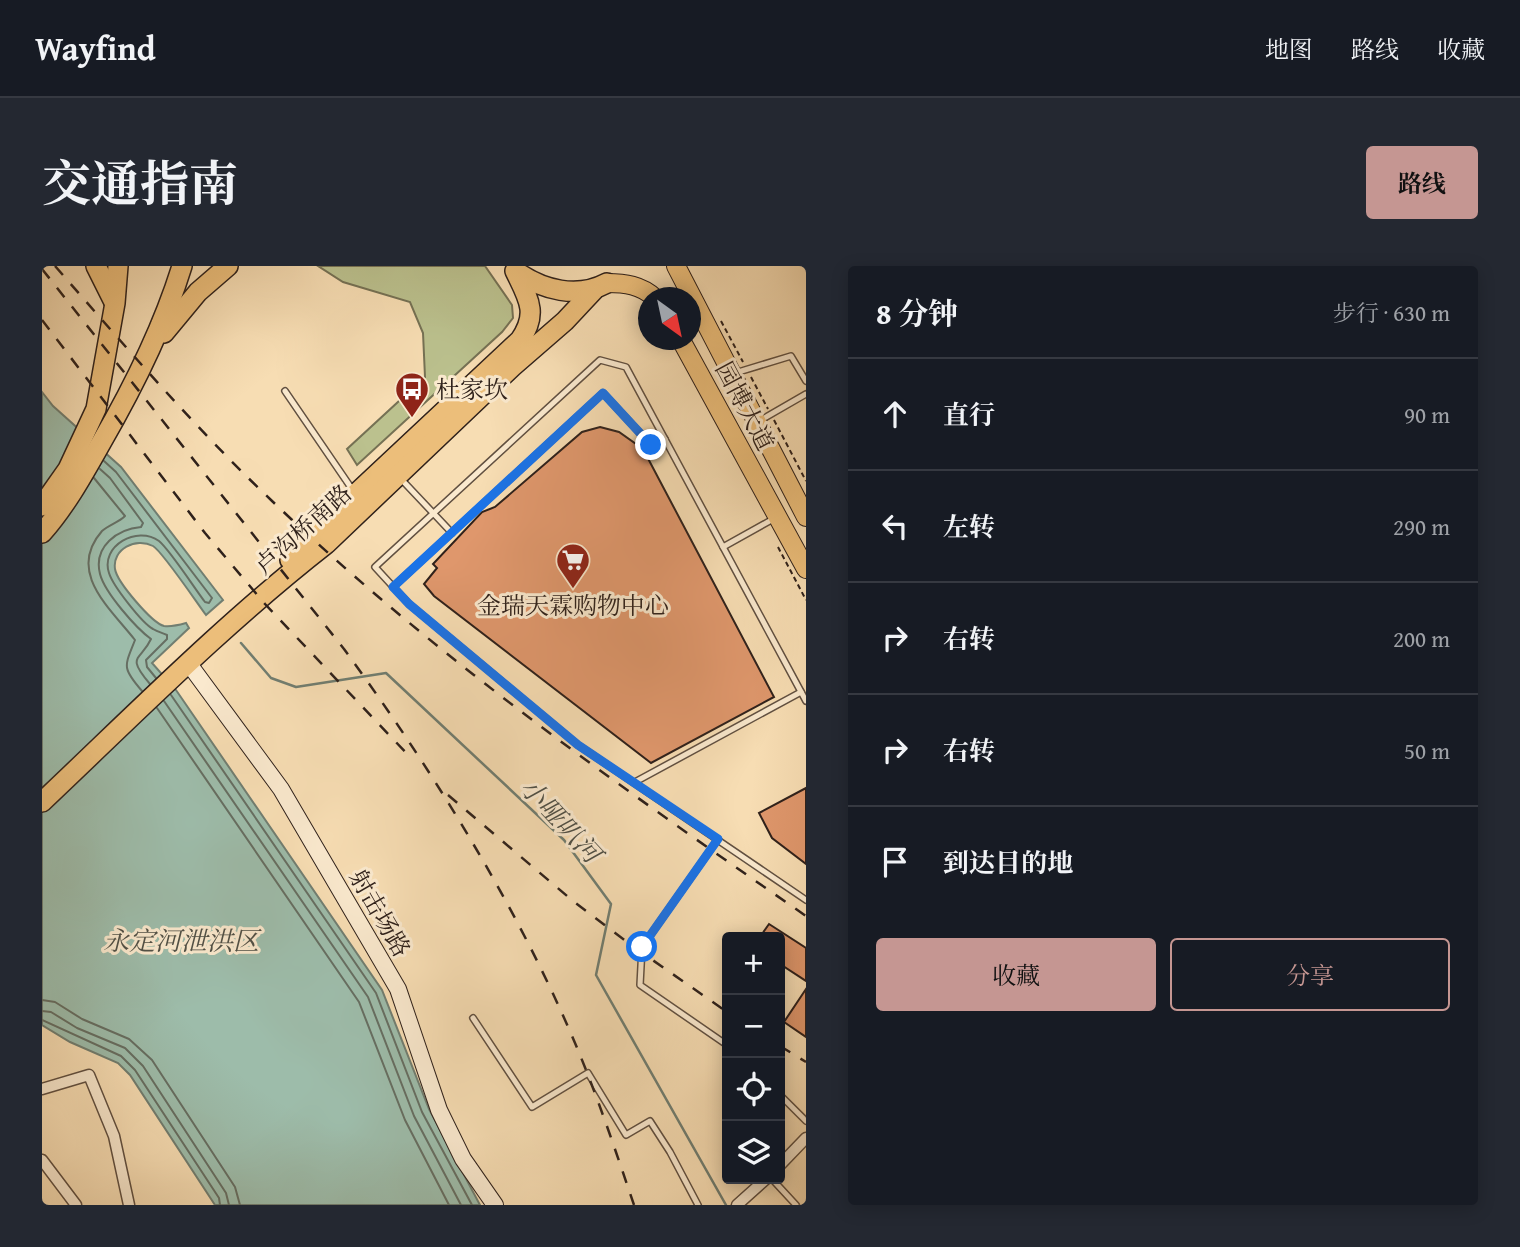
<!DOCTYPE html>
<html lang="zh">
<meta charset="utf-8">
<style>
body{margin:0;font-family:"Gentium Book Plus","Noto Serif SC",serif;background:#242831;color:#f1f3f6}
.controls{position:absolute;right:21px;bottom:21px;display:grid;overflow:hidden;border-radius:7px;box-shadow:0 4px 18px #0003}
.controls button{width:63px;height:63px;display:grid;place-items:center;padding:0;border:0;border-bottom:2px solid #363941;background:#171b24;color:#f1f3f6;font:35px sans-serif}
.compass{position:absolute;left:596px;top:21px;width:63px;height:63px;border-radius:50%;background:#171b24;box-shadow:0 4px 18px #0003;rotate:147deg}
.stop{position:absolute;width:21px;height:21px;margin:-16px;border:5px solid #1a73e8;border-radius:50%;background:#fff}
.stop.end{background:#1a73e8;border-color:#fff;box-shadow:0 2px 7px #0008}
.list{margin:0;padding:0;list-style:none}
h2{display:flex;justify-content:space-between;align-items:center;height:91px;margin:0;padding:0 28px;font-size:30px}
h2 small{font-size:23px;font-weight:400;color:#9ea1a6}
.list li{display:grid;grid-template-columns:46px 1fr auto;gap:21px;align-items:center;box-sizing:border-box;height:112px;padding:0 28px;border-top:2px solid #363941}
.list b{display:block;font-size:26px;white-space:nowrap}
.list em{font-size:23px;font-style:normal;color:#9ea1a6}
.actions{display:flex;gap:14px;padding:21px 28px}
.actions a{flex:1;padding:16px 0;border:2px solid #c59692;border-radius:7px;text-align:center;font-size:24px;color:#c59692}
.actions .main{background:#c59692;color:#111}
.icon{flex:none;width:38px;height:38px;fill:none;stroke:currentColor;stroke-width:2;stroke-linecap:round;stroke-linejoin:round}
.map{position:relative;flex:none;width:764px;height:939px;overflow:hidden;border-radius:7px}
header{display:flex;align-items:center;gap:42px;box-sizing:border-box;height:98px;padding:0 35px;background:#171b24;border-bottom:2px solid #363941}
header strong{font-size:33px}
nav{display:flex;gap:38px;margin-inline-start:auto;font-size:24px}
.intro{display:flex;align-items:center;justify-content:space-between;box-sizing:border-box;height:168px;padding:0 42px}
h1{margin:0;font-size:49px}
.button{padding:18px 32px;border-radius:7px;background:#c59692;color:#111;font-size:24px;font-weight:700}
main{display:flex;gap:42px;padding:0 42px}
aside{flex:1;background:#171b24;border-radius:7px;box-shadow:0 4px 18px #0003}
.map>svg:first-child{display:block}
.green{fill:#bbc18e;stroke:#757154;stroke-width:2}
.water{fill:#9dbcaa;stroke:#717e71;stroke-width:2}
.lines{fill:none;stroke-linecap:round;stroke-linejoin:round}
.shore{stroke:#666e62;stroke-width:2}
.stream{stroke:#717e71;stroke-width:2.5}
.building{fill:#df976c;stroke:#2f211b;stroke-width:2}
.lane-casing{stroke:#615041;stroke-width:8}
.street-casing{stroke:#615041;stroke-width:13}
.secondary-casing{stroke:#2f211b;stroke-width:18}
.primary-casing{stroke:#2f211b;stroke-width:20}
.highway-casing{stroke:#2f211b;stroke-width:22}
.path{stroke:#2f211b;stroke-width:2;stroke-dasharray:5 3.5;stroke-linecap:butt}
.lane{stroke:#fae9ce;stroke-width:5}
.street{stroke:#fae9ce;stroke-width:10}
.secondary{stroke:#fae9ce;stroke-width:16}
.primary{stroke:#ecbe7a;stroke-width:18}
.highway{stroke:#ecbe7a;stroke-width:19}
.rail{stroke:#2f211b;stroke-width:2.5;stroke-dasharray:12 12;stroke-linecap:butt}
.route{stroke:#1a73e8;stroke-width:9}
.labels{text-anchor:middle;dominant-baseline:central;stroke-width:6;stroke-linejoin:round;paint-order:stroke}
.poi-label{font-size:24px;fill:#2f211b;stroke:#fae9ce;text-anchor:start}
.street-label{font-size:24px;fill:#2f211b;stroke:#fae9ce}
.water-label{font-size:26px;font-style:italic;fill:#505046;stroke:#fae9ce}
</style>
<header>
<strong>Wayfind</strong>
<nav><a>地图</a><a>路线</a><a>收藏</a></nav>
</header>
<div class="intro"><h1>交通指南</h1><a class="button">路线</a></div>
<main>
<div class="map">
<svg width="764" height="939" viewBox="0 0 764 939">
<rect width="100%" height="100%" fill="#f7ddb3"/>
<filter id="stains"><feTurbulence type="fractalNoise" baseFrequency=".00286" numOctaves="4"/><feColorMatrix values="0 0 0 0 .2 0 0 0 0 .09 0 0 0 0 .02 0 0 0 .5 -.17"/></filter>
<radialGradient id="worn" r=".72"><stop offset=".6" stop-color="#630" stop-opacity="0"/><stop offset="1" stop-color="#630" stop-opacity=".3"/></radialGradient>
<path class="green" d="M276,0H443L470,39L471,52L460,66L315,199L305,183L383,111L381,67L368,36L301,16Z"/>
<path class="water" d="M0,126L11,140L79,201L181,334L164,349C155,337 120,285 111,280C94,271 70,283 73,303C75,316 110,357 122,360C130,361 137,359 144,357L147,362L110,397L134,424L340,724L387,843L438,939H173L88,809L76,797L28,776L0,759Z"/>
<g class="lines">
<g class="shore">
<path d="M62,195L74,206L170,332L167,337L163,336C153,323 128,284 117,275C95,259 58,280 67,307C71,320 100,357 111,363C116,366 121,367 125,369V373L104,394L105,401L114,412"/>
<path d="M58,203L68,212L101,257L99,261C76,263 51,280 58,308C63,327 94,362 109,373C99,395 83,389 108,418"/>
<path d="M52,212L83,250C77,256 67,259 60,265C24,306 68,342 93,374C83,400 79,401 100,425"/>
<path d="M129,429L334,727L380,846L430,939"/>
<path d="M122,435L326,731L372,850L419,939"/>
<path d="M115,442L317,736L363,854L407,939"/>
<path d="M0,734L13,736L40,753L87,773L110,794L193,921L198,939"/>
<path d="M0,745L9,746L35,762L83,782L101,800L184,927L187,939"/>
<path d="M0,754L79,790L93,804L177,932L178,939"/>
</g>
<path class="stream" d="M199,377L229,412L254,421L344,407L522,574L569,638L554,709L684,939"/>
</g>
<g class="building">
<path d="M558,161L577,166L601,183L732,431L609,497L392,330L382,318L395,302L391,298L440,246L453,241L540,166Z"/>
<path d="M764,522V598L730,572L717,547Z"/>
<path d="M727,658L764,682V715L738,698V671H718Z"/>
<path d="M764,723V771L742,756Z"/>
</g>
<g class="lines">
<g class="lane-casing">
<g id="lane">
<path d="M693,107L749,90L764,115"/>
<path d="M243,125L312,226"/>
<path d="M717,155L764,128"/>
<path d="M359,213L410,267"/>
<path d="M681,281L733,252"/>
<path d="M351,321L561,127L609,179L623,173"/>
<path d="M764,435L584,101L558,94L333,301L367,338L536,479L764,634"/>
<path d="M593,516L759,426"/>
<path d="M676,573L600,681L598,719L685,779"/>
<path d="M431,752L490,841L546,807L584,869L608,855L628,886L656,939"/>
<path d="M738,829L764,855"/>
<path d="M730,913L754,939"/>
</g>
</g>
<g class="street-casing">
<g id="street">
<path d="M0,823L47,809L72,870L87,939"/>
<path d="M0,894L34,939"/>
<path d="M738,899L764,872"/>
<path d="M695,939L724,913"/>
</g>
</g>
<g class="secondary-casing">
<path id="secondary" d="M147,398L239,523L356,723L397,844L421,893L453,939"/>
</g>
<g class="primary-casing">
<g id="primary">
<path d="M634,0L764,251"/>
<path d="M565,17C583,17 599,19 613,32"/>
<path d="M639,74L764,303"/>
</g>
</g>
<g class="highway-casing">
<g id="highway">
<path d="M54,0L72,36"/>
<path d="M475,6C501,24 535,33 565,17"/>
<path d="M122,67L156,26L186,0"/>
<path d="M0,240L26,203L54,143L73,37L76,0"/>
<path d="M0,267C24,240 42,207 59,177C92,120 121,62 140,0"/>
<path d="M248,294L273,266L478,74C497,47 486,32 473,5"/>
<path d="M0,536C93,448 184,356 284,278L470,101L523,55L552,24"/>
</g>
</g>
<g class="path">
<path d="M679,55L701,96"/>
<path d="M709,111L726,143"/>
<path d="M732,154L764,215"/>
<path d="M736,281L764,334"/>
<path d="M0,937L1,939"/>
</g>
<use href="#lane" class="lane"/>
<use href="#street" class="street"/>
<use href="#secondary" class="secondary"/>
<use href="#primary" class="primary"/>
<use href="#highway" class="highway"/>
<g class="rail">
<path d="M13,0C83,80 152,161 229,234C393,391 578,521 764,650"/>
<path d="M0,3L302,383C385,496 466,626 523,754C550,814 571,877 592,939"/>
<path d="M0,54L163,267L223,338L369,492"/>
<path d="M406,529L531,635L589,679L685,746"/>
<path d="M738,780L764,796"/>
</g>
</g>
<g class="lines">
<path class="route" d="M600,681L676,573L536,479L367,338L351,321L561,127L609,179"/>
</g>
<defs>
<g id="bus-pin" transform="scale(1.75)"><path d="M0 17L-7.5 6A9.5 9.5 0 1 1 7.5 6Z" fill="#8f2418" stroke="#fae9ce"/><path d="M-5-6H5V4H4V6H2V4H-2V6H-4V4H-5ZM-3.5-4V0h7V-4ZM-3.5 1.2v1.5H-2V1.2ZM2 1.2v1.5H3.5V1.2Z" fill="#fff"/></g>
<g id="supermarket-pin" transform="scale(1.75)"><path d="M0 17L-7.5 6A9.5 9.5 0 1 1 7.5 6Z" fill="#8f2418" stroke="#fae9ce"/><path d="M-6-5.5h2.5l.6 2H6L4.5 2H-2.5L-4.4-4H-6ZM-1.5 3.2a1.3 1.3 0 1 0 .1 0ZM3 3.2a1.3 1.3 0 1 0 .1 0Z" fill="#fff"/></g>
</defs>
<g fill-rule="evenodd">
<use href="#bus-pin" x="370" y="123"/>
<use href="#supermarket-pin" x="531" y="294"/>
</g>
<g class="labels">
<g class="poi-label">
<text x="394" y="123">杜家坎</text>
<text x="531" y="339" text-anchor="middle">金瑞天霖购物中心</text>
</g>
<g class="street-label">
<text transform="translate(703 140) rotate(62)">园博大道</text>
<text transform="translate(261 263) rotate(-42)">卢沟桥南路</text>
<text transform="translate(338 647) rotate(60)">射击场路</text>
</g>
<g class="water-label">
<text transform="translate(519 554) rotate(47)">小哑叭河</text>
<text x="139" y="674">永定河泄洪区</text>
</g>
</g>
<rect width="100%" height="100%" filter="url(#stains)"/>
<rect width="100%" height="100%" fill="url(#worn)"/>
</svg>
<div class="controls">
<button>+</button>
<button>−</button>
<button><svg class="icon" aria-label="locate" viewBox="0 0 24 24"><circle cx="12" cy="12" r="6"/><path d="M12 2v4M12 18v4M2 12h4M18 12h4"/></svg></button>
<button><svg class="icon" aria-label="layers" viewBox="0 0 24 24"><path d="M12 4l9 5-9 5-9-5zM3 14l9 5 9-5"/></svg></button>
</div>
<svg class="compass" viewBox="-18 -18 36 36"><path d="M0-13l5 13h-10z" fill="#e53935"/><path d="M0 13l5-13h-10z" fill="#9ea1a6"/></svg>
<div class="stop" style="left:600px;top:681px"></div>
<div class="stop end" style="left:609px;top:179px"></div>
</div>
<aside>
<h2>8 分钟<small>步行 · 630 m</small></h2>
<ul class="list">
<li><svg class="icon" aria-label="ahead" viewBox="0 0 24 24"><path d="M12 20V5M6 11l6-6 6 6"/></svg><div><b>直行</b></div><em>90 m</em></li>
<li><svg class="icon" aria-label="left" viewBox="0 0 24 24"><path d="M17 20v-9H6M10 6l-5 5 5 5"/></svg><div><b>左转</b></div><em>290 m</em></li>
<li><svg class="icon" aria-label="right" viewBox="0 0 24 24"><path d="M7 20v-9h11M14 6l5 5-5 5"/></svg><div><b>右转</b></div><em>200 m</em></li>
<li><svg class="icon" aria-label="right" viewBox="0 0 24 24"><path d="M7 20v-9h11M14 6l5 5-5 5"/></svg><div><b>右转</b></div><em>50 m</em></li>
<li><svg class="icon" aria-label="arrive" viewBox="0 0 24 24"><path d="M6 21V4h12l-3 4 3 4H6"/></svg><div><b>到达目的地</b></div></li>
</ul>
<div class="actions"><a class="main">收藏</a><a>分享</a></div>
</aside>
</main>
